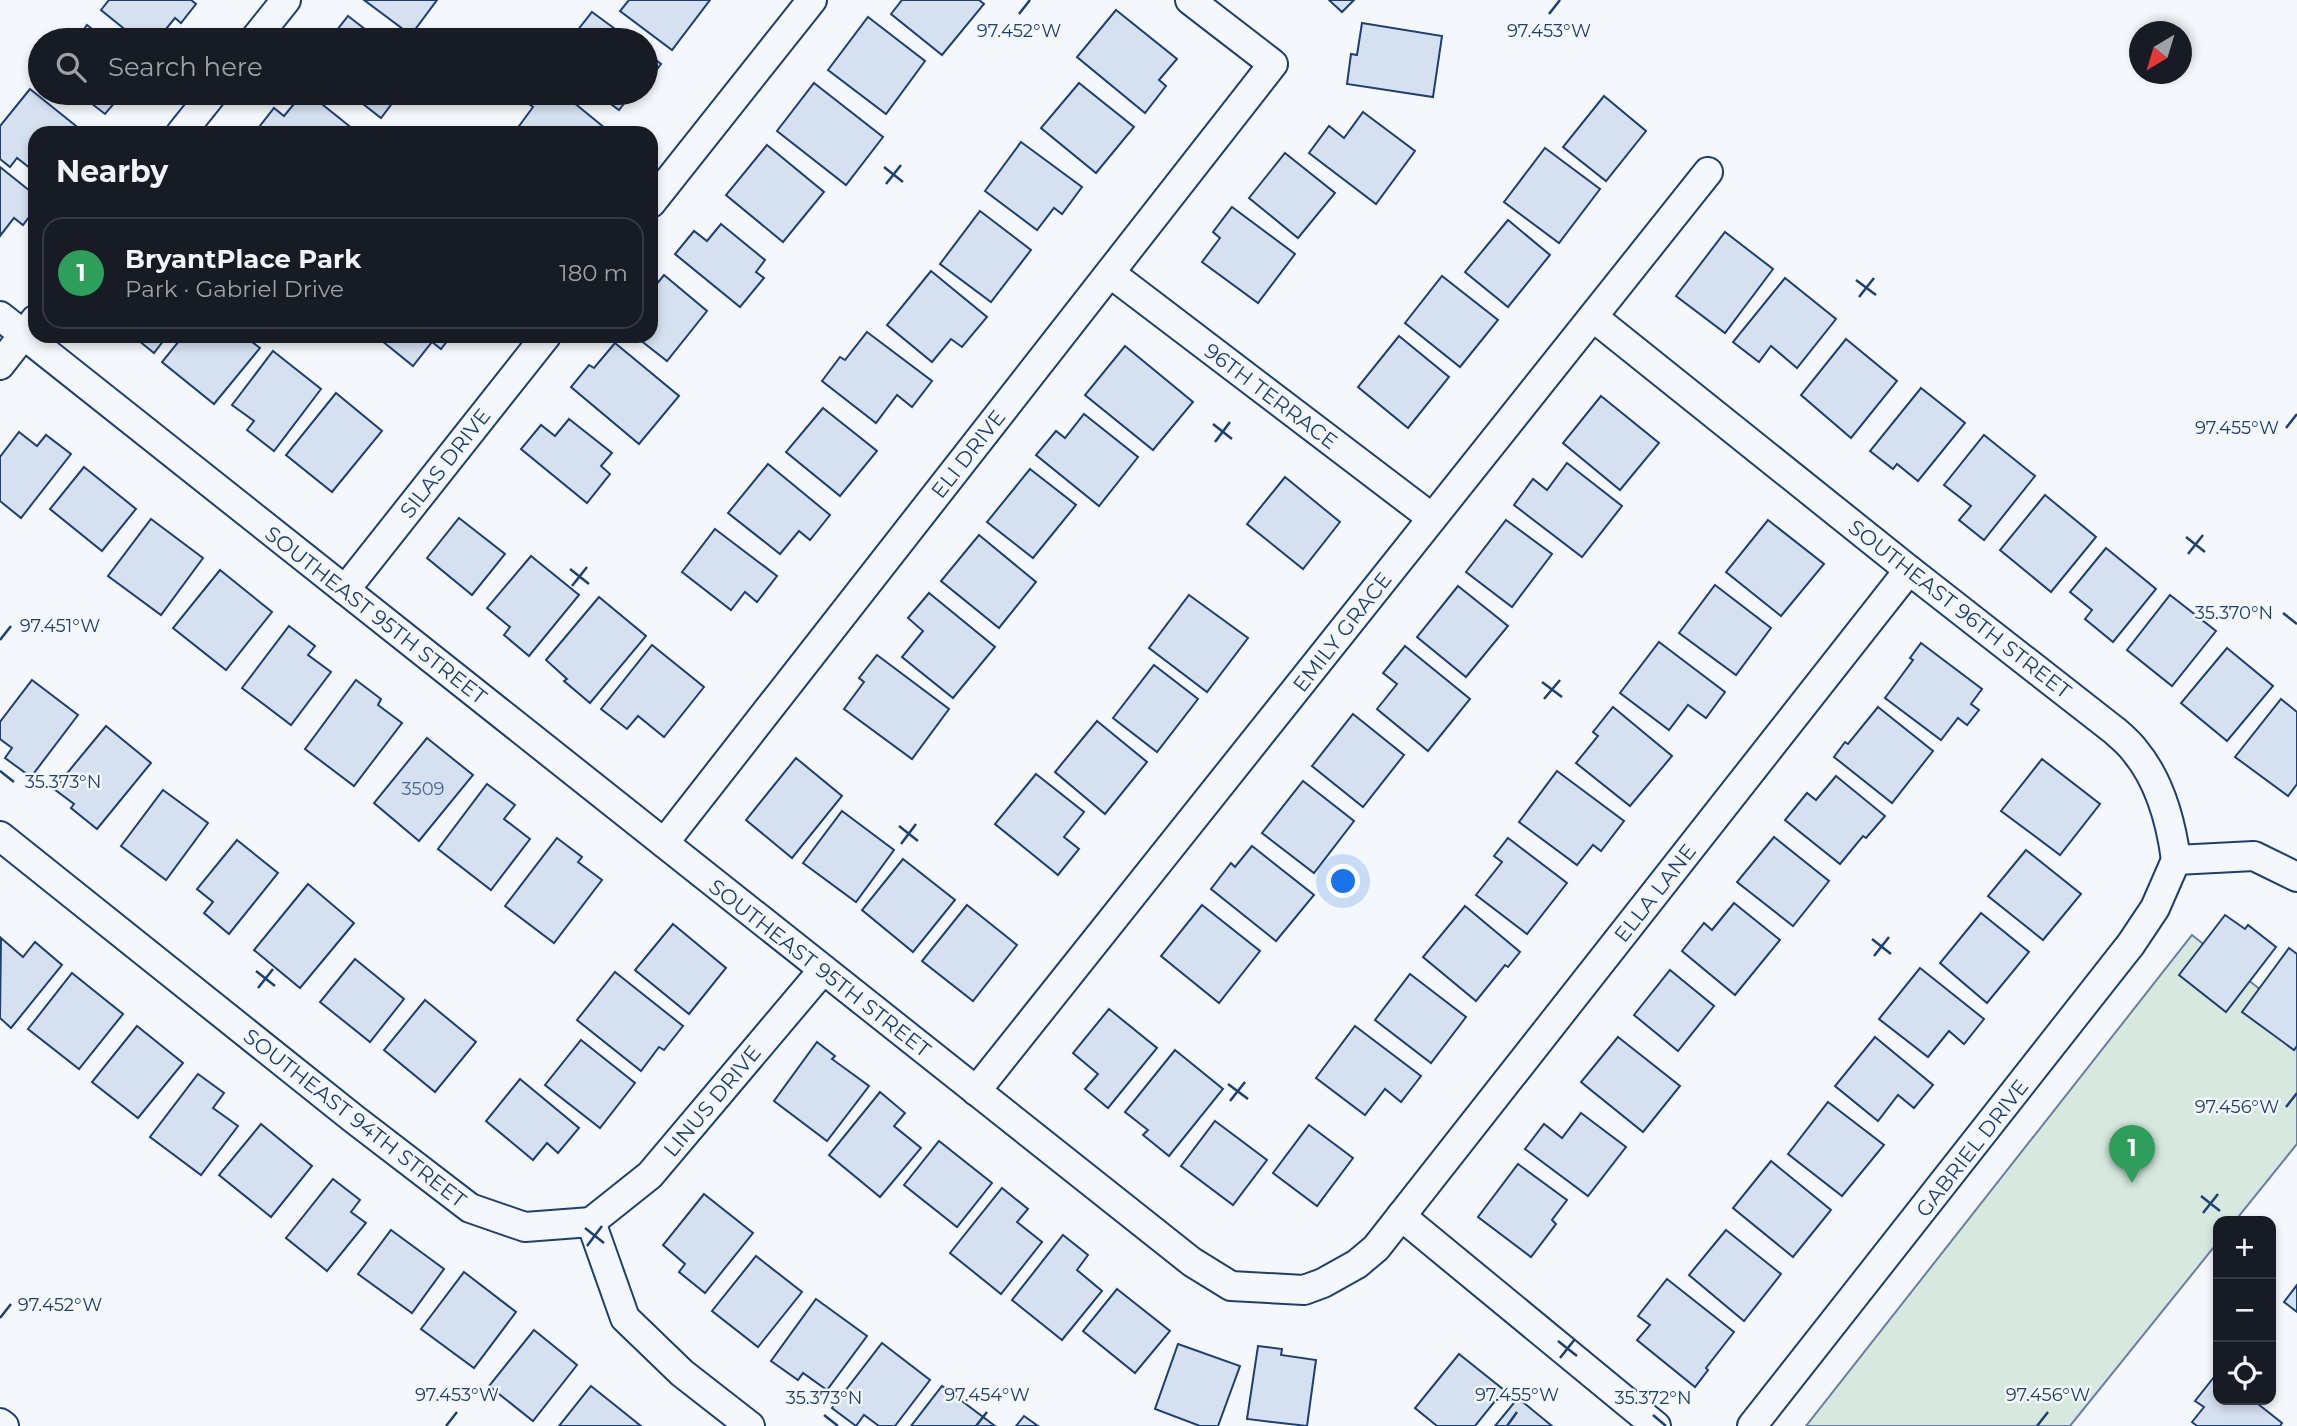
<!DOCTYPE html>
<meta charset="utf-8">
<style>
body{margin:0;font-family:Montserrat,sans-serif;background:#242831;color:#f1f3f6}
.controls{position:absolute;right:21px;bottom:21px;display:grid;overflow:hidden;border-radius:14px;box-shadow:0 4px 10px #0003}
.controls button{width:63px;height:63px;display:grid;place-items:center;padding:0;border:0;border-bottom:2px solid #363941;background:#171b24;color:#f1f3f6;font:35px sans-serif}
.compass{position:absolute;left:2129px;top:21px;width:63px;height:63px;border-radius:50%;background:#171b24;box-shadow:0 4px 10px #0003;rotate:218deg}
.you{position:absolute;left:1344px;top:882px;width:24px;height:24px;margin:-18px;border:5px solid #fff;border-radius:50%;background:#1a73e8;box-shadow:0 0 0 10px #1a73e833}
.badge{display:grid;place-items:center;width:46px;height:46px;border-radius:50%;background:#c62828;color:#fff;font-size:23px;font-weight:700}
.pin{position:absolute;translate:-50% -58px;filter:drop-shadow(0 2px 4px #0008)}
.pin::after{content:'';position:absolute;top:37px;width:24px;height:21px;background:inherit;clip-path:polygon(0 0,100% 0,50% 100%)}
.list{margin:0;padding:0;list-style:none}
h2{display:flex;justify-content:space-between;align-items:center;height:91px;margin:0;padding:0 28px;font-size:30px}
h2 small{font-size:23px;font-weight:400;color:#9ea1a6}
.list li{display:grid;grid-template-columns:46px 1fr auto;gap:21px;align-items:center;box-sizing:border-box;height:112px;margin:0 14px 14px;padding:0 14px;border:2px solid #363941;border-radius:21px}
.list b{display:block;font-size:26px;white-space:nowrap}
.list p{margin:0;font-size:23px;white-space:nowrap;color:#9ea1a6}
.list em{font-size:23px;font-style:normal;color:#9ea1a6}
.icon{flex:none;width:38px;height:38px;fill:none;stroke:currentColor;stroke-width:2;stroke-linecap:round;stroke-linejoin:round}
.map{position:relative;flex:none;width:2297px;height:1426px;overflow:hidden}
.search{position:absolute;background:#171b24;box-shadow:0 4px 10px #0003;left:28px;top:28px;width:630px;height:77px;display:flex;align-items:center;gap:18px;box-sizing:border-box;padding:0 24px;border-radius:38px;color:#9ea1a6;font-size:26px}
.panel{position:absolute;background:#171b24;box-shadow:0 4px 10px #0003;left:28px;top:126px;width:630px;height:217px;border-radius:21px}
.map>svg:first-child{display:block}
.green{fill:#d7e8df;stroke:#687fa3;stroke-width:2}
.building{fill:#d5e0f0;stroke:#1d3f73;stroke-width:2}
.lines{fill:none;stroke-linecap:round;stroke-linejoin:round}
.minor-casing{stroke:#1d3f73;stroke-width:32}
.minor{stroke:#f4f7fb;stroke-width:28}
.ticks{fill:none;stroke:#1d3f73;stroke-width:2.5}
.labels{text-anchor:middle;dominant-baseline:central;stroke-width:5;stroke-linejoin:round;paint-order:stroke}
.number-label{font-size:18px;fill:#4b6792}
.street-label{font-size:21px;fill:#1d3f73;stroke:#f4f7fb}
.ticks-label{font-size:18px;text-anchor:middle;fill:#1d3f73;stroke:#f4f7fb;stroke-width:5;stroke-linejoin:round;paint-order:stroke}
</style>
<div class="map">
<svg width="2297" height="1426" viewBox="0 0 2297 1426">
<rect width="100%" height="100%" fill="#f4f7fb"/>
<path class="green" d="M2192,935L2297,1019V1144L2235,1221H2218V1242L2070,1426H1806Z"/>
<g class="building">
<path d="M109,0H191L196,4L181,23L175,18L157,40H138L101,10Z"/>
<path d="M364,0H437L411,35Z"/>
<path d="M629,0H710L672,50L620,11Z"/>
<path d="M902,0H979L984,4L942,55L891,14Z"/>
<path d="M1329,0H1354L1342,12Z"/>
<path d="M1116,10L1177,59L1159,80L1166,86L1145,113L1077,57Z"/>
<path d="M592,12L630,40H570Z"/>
<path d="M348,16L379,40L330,39Z"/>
<path d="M868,17L925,61L886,114L828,70Z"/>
<path d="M1362,23L1442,36L1433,97L1347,84L1351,54L1357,55Z"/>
<path d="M87,25L106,40H76Z"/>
<path d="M646,52L661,64L646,84Z"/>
<path d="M814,83L883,137L846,185L777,131Z"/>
<path d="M1079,83L1134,127L1096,173L1041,128Z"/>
<path d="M30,89L81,130L79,133H35V172L17,158L10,167L0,159V126Z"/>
<path d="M78,93H123L105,114Z"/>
<path d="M303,93H308L358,133H258L256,131L274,108L284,116Z"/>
<path d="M349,93H400L381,118Z"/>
<path d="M525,93H562L611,133H514L533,107L521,98Z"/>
<path d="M596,93H632L619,110Z"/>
<path d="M1604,96L1646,131L1606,181L1563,147Z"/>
<path d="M1363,112L1415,151L1376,204L1309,153L1329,126L1344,138Z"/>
<path d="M1021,142L1082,187L1062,214L1054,208L1037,230L985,191Z"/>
<path d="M767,145L824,192L783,242L726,195Z"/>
<path d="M1545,148L1600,189L1559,243L1504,202Z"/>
<path d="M1285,153L1335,193L1298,238L1249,198Z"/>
<path d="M0,167L35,195V209L23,225L14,218L0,236Z"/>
<path d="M1232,207L1295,254L1258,303L1202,262L1220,238L1213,232Z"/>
<path d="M980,211L1031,250L991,302L940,264Z"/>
<path d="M1508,220L1550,255L1508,307L1465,272Z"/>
<path d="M721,224L765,260L756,272L764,278L740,307L675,254L694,231L707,241Z"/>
<path d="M1725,232L1773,269L1725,333L1676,296Z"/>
<path d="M931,271L987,317L962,347L951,339L932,362L887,325Z"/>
<path d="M664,275L707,311L667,361L635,336H651V291Z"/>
<path d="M1442,276L1498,320L1460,367L1405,323Z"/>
<path d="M1785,278L1836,319L1797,368L1771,346L1759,362L1733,342Z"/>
<path d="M867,332L932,381L912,407L897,395L876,423L822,381L840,357L845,360Z"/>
<path d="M133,336H167L154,353Z"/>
<path d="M183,336H244L260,348L214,404L162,362Z"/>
<path d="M376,336H451L441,349L432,342L413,366Z"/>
<path d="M1399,336L1449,377L1408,428L1358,387Z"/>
<path d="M1846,339L1897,381L1851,438L1801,395Z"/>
<path d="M615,343L679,396L639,444L571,387L589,365L594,368Z"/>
<path d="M1125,346L1193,402L1153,450L1085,395Z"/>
<path d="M273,351L321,389L274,451L247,430L254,421L232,405Z"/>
<path d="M1921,388L1965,423L1918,481L1897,464L1893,469L1870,451Z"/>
<path d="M336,393L382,431L332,492L286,455Z"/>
<path d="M1601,396L1659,443L1620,490L1563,443Z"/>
<path d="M823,408L877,451L840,496L786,452Z"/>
<path d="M1084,414L1138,457L1099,506L1036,455L1056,431L1065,438Z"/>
<path d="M569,419L612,453L601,466L610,474L587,503L521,449L541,425L555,436Z"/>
<path d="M19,432L37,446L46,435L71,454L21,518L0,501V457Z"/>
<path d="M1984,435L2035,476L1984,540L1959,520L1971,506L1944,485Z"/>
<path d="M1567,463L1622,506L1582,557L1514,505L1533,479L1547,490Z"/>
<path d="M768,464L830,515L810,540L799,531L780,554L728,513Z"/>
<path d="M84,467L136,509L102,551L50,509Z"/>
<path d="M1030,469L1076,505L1033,558L987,522Z"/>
<path d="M1285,477L1340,522L1303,569L1247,524Z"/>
<path d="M2045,495L2096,537L2051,592L2000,550Z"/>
<path d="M459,518L505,554L472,595L427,558Z"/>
<path d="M151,519L203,558L161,615L108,576Z"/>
<path d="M1506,520L1552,554L1512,607L1466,572Z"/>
<path d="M1768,520L1824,564L1781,616L1726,572Z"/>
<path d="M715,529L777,576L757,602L745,592L731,610L682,572Z"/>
<path d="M979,535L1036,582L999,628L941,581Z"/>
<path d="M2106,548L2156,589L2113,642L2085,619L2092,610L2070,592Z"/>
<path d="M531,556L579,595L529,656L504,635L510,627L487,608Z"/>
<path d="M220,570L272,612L226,670L173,628Z"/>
<path d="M1715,585L1771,628L1736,675L1679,633Z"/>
<path d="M1458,586L1508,626L1466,677L1417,637Z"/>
<path d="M929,593L995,647L953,698L902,657L923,631L908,618Z"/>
<path d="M1189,595L1248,638L1207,692L1149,648Z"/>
<path d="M2170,595L2216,631L2172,686L2127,650Z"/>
<path d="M599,597L646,636L590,703L564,681L567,679L546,660Z"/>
<path d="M289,626L315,646L308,655L331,672L291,725L242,688Z"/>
<path d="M1659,642L1725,692L1706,718L1688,705L1669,730L1620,693Z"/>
<path d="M1921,643L1982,689L1971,704L1979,710L1967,725L1958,718L1941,740L1885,698L1913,660L1910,658Z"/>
<path d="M652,645L704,687L664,737L638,716L627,729L601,709Z"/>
<path d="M1405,646L1470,699L1428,751L1377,709L1397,684L1383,673Z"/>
<path d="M2227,648L2273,686L2227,741L2181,703Z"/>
<path d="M877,655L949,709L912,759L844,709L864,682L859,678Z"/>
<path d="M1154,665L1198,699L1157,752L1113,718Z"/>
<path d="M32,680L78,715L31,777L5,758L12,748L0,739V722Z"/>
<path d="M356,680L381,699L378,705L402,723L354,786L305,749Z"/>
<path d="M2281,699L2297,712V784L2288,796L2235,757Z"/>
<path d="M1613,707L1672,756L1630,806L1576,763L1598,736L1593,732Z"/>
<path d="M1878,707L1933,751L1892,803L1834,757L1845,742L1848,744Z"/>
<path d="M1353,714L1404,755L1363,807L1312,766Z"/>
<path d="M1097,721L1147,762L1105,814L1055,772Z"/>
<path d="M106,726L151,763L97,829L71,808L74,804L54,789Z"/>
<path d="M427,738L473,775L419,841L374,803Z"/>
<path d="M796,758L842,796L792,858L746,820Z"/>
<path d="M2042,759L2100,804L2060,855L2001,811Z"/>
<path d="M1557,771L1624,821L1601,851L1593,845L1577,865L1519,822Z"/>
<path d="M1036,774L1084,812L1064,837L1079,849L1058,875L995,824Z"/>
<path d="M1836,776L1885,816L1866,838L1863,836L1840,864L1785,820L1807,793L1816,800Z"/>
<path d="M1303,781L1354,821L1314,873L1262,833Z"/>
<path d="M487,784L515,805L504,819L530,839L491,890L438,849Z"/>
<path d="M163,790L208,823L166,880L121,846Z"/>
<path d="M842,811L894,850L856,902L803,863Z"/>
<path d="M1774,837L1829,881L1793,926L1737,882Z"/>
<path d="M557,838L582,857L578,862L602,880L554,943L505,906Z"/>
<path d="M1508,838L1567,883L1527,934L1476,895L1502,862L1494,856Z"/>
<path d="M237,840L278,873L229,934L204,913L213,902L197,889Z"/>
<path d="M1252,846L1314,895L1276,941L1211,889L1231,863L1235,867Z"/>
<path d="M2026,850L2081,894L2043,940L1988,896Z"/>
<path d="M903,859L955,900L913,952L862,910Z"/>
<path d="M308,884L354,923L300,988L254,950Z"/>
<path d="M1734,903L1780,940L1735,995L1682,951L1704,923L1712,930Z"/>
<path d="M967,905L1017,945L973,1001L922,961Z"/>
<path d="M1202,905L1260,951L1219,1003L1161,956Z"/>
<path d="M1465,906L1520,952L1508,967L1505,965L1476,1001L1423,957Z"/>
<path d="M1981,913L2029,952L1987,1003L1940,963Z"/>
<path d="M2225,915L2245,929L2248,925L2276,947L2226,1012L2179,975Z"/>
<path d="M673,924L726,968L689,1014L635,970Z"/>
<path d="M1,938L23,957L35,942L62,965L11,1028L0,1018Z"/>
<path d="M2289,948L2297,954V1046L2294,1050L2242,1012Z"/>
<path d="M355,959L404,999L370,1042L320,1002Z"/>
<path d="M1920,968L1984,1019L1964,1044L1949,1031L1928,1057L1879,1019Z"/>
<path d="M1670,970L1714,1006L1678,1051L1634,1015Z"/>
<path d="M615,972L683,1026L664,1050L659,1047L641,1071L577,1020Z"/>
<path d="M72,973L123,1014L79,1069L28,1029Z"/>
<path d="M1410,974L1466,1017L1431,1063L1375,1020Z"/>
<path d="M425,1000L476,1042L435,1092L384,1050Z"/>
<path d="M1109,1009L1157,1048L1108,1108L1085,1089L1098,1074L1073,1053Z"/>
<path d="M137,1026L183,1063L138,1118L92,1082Z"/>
<path d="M1355,1026L1421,1076L1401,1102L1385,1089L1365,1115L1316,1078Z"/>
<path d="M1618,1037L1680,1086L1643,1132L1581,1082Z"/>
<path d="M1875,1037L1933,1085L1914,1108L1898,1095L1878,1121L1835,1086Z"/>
<path d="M581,1040L635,1083L600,1128L545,1085Z"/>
<path d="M817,1042L835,1056L832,1059L869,1086L827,1141L774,1101Z"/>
<path d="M1175,1050L1223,1089L1169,1156L1143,1135L1148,1130L1125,1112Z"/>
<path d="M198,1074L224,1093L213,1108L238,1126L201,1175L150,1137Z"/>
<path d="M520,1079L579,1128L558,1153L547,1143L533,1160L486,1121Z"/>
<path d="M880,1092L905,1113L894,1126L921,1148L880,1197L829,1155Z"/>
<path d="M1828,1102L1884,1145L1842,1196L1788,1154Z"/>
<path d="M1581,1113L1626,1147L1588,1196L1525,1149L1544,1124L1562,1138Z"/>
<path d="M1215,1121L1267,1160L1233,1205L1181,1166Z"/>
<path d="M261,1124L312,1166L271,1217L219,1175Z"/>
<path d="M1309,1125L1353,1158L1317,1206L1273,1173Z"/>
<path d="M939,1141L992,1183L957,1227L904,1185Z"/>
<path d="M1771,1161L1831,1210L1793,1257L1733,1208Z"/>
<path d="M1518,1164L1567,1200L1552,1220L1556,1224L1531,1257L1478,1217Z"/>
<path d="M333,1179L360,1200L351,1212L366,1223L327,1271L286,1238Z"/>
<path d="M1002,1188L1028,1209L1017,1222L1042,1242L1001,1294L950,1253Z"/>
<path d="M704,1194L753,1233L705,1293L679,1272L685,1264L663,1245Z"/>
<path d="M391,1230L444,1269L412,1313L358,1274Z"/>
<path d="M1726,1230L1781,1274L1744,1321L1689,1275Z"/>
<path d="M1063,1235L1088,1255L1077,1270L1102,1291L1062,1340L1012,1300Z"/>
<path d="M756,1256L802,1292L758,1347L712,1311Z"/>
<path d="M464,1272L516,1312L474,1368L421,1329Z"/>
<path d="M1667,1279L1734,1332L1706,1368L1708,1370L1695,1387L1637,1340L1650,1325L1638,1316Z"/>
<path d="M2297,1285V1312L2284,1302Z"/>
<path d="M1117,1289L1170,1331L1135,1373L1083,1331Z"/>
<path d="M816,1299L867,1336L827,1390L803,1373L798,1380L771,1361Z"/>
<path d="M534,1330L577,1365L533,1421L489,1386Z"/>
<path d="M882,1343L930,1380L895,1426H879L864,1415L856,1426L832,1408Z"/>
<path d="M1178,1344L1240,1366L1218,1426H1200L1155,1409Z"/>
<path d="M1258,1346L1282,1349L1281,1355L1316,1360L1307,1426L1247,1419Z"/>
<path d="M1459,1354L1504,1390L1475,1426H1437L1415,1408Z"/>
<path d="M2218,1372V1400H2253L2282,1423L2280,1426H2197L2192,1422L2204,1407L2195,1401Z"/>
<path d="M591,1386L641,1426H559Z"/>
<path d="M942,1386L995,1426H911Z"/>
<path d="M1518,1398L1552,1426H1495Z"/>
<path d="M1024,1416L1038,1426H1016Z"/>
</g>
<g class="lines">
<g class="minor-casing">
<g id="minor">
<path d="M254,40L286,0"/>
<path d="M181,133L213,93"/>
<path d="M651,203L812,0"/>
<path d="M1110,273L1432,518"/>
<path d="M0,316L1192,1262L1231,1286L1304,1290L1323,1283L1357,1264L1376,1248L1909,570"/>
<path d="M1593,317L1909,570L2115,731C2122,737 2130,744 2135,751C2160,781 2171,822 2176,860"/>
<path d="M0,365L35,320"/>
<path d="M345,590L546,336"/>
<path d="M0,836L354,1119L470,1208L525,1227L591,1222L625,1318L682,1373L750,1426"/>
<path d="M664,843L1273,64L1190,0"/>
<path d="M2176,860L2254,856L2297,877"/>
<path d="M976,1091L1708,172"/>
<path d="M1401,1216L1656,1426"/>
<path d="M591,1222L650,1175L823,970"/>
<path d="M0,1423L4,1426"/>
<path d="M1752,1426L2131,944L2155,908L2176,860"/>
</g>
</g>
<use href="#minor" class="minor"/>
</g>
<path class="ticks" d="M1019,14L1030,0M1549,14L1560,0M884,167L903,182M886,184L901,165M1856,280L1876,295M1859,297L1874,278M1213,424L1232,439M2286,428L2297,414M1215,442L1230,422M2186,537L2205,552M2188,554L2203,535M570,569L589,584M572,586L587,567M2283,613L2297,624M0,640L11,626M1542,682L1562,697M1544,699L1560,680M0,771L14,782M899,826L918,841M901,844L916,824M1872,939L1891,954M1874,956L1889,937M256,971L275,986M258,988L273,969M1228,1084L1248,1099M1230,1101L1245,1082M2286,1107L2297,1093M2201,1196L2220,1211M2203,1213L2218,1194M585,1228L604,1243M587,1246L602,1226M0,1318L11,1304M1558,1341L1577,1356M1560,1358L1575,1339M824,1415L838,1426M1653,1415L1666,1426M446,1426L457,1412M976,1426L987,1412M1507,1426L1517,1412M2037,1426L2048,1412"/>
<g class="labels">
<g class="number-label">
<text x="423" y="789">3509</text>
</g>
<g class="street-label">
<text transform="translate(1271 396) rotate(37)">96TH TERRACE</text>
<text transform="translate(968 454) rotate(-52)">ELI DRIVE</text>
<text transform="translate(445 463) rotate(-52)">SILAS DRIVE</text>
<text transform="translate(1960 609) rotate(38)">SOUTHEAST 96TH STREET</text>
<text transform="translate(376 615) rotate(38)">SOUTHEAST 95TH STREET</text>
<text transform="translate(1342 632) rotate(-52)">EMILY GRACE</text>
<text transform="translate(1655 893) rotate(-52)">ELLA LANE</text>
<text transform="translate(820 968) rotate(38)">SOUTHEAST 95TH STREET</text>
<text transform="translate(712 1101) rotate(-50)">LINUS DRIVE</text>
<text transform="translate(355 1118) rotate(38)">SOUTHEAST 94TH STREET</text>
<text transform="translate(1972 1148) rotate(-52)">GABRIEL DRIVE</text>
</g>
</g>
<g class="ticks-label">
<text x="1019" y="37">97.452°W</text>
<text x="1549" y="37">97.453°W</text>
<text x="2237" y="434">97.455°W</text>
<text x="2234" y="619">35.370°N</text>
<text x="60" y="632">97.451°W</text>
<text x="63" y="788">35.373°N</text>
<text x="2237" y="1113">97.456°W</text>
<text x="60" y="1311">97.452°W</text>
<text x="457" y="1401">97.453°W</text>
<text x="987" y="1401">97.454°W</text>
<text x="1517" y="1401">97.455°W</text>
<text x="2048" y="1401">97.456°W</text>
<text x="824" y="1404">35.373°N</text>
<text x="1653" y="1404">35.372°N</text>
</g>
</svg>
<div class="controls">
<button>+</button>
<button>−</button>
<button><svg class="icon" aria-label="locate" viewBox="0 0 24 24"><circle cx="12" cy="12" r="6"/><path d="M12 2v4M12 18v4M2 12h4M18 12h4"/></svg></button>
</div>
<svg class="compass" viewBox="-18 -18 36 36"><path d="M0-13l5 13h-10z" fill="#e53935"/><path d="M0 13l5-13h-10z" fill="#9ea1a6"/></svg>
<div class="you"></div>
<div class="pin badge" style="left:2132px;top:1183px;background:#2e9e5b">1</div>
<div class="search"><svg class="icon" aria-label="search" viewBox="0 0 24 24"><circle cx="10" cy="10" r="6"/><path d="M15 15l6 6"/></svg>Search here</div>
<section class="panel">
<h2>Nearby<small></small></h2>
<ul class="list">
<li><span class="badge" style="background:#2e9e5b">1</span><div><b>BryantPlace Park</b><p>Park · Gabriel Drive</p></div><em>180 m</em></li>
</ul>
</section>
</div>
